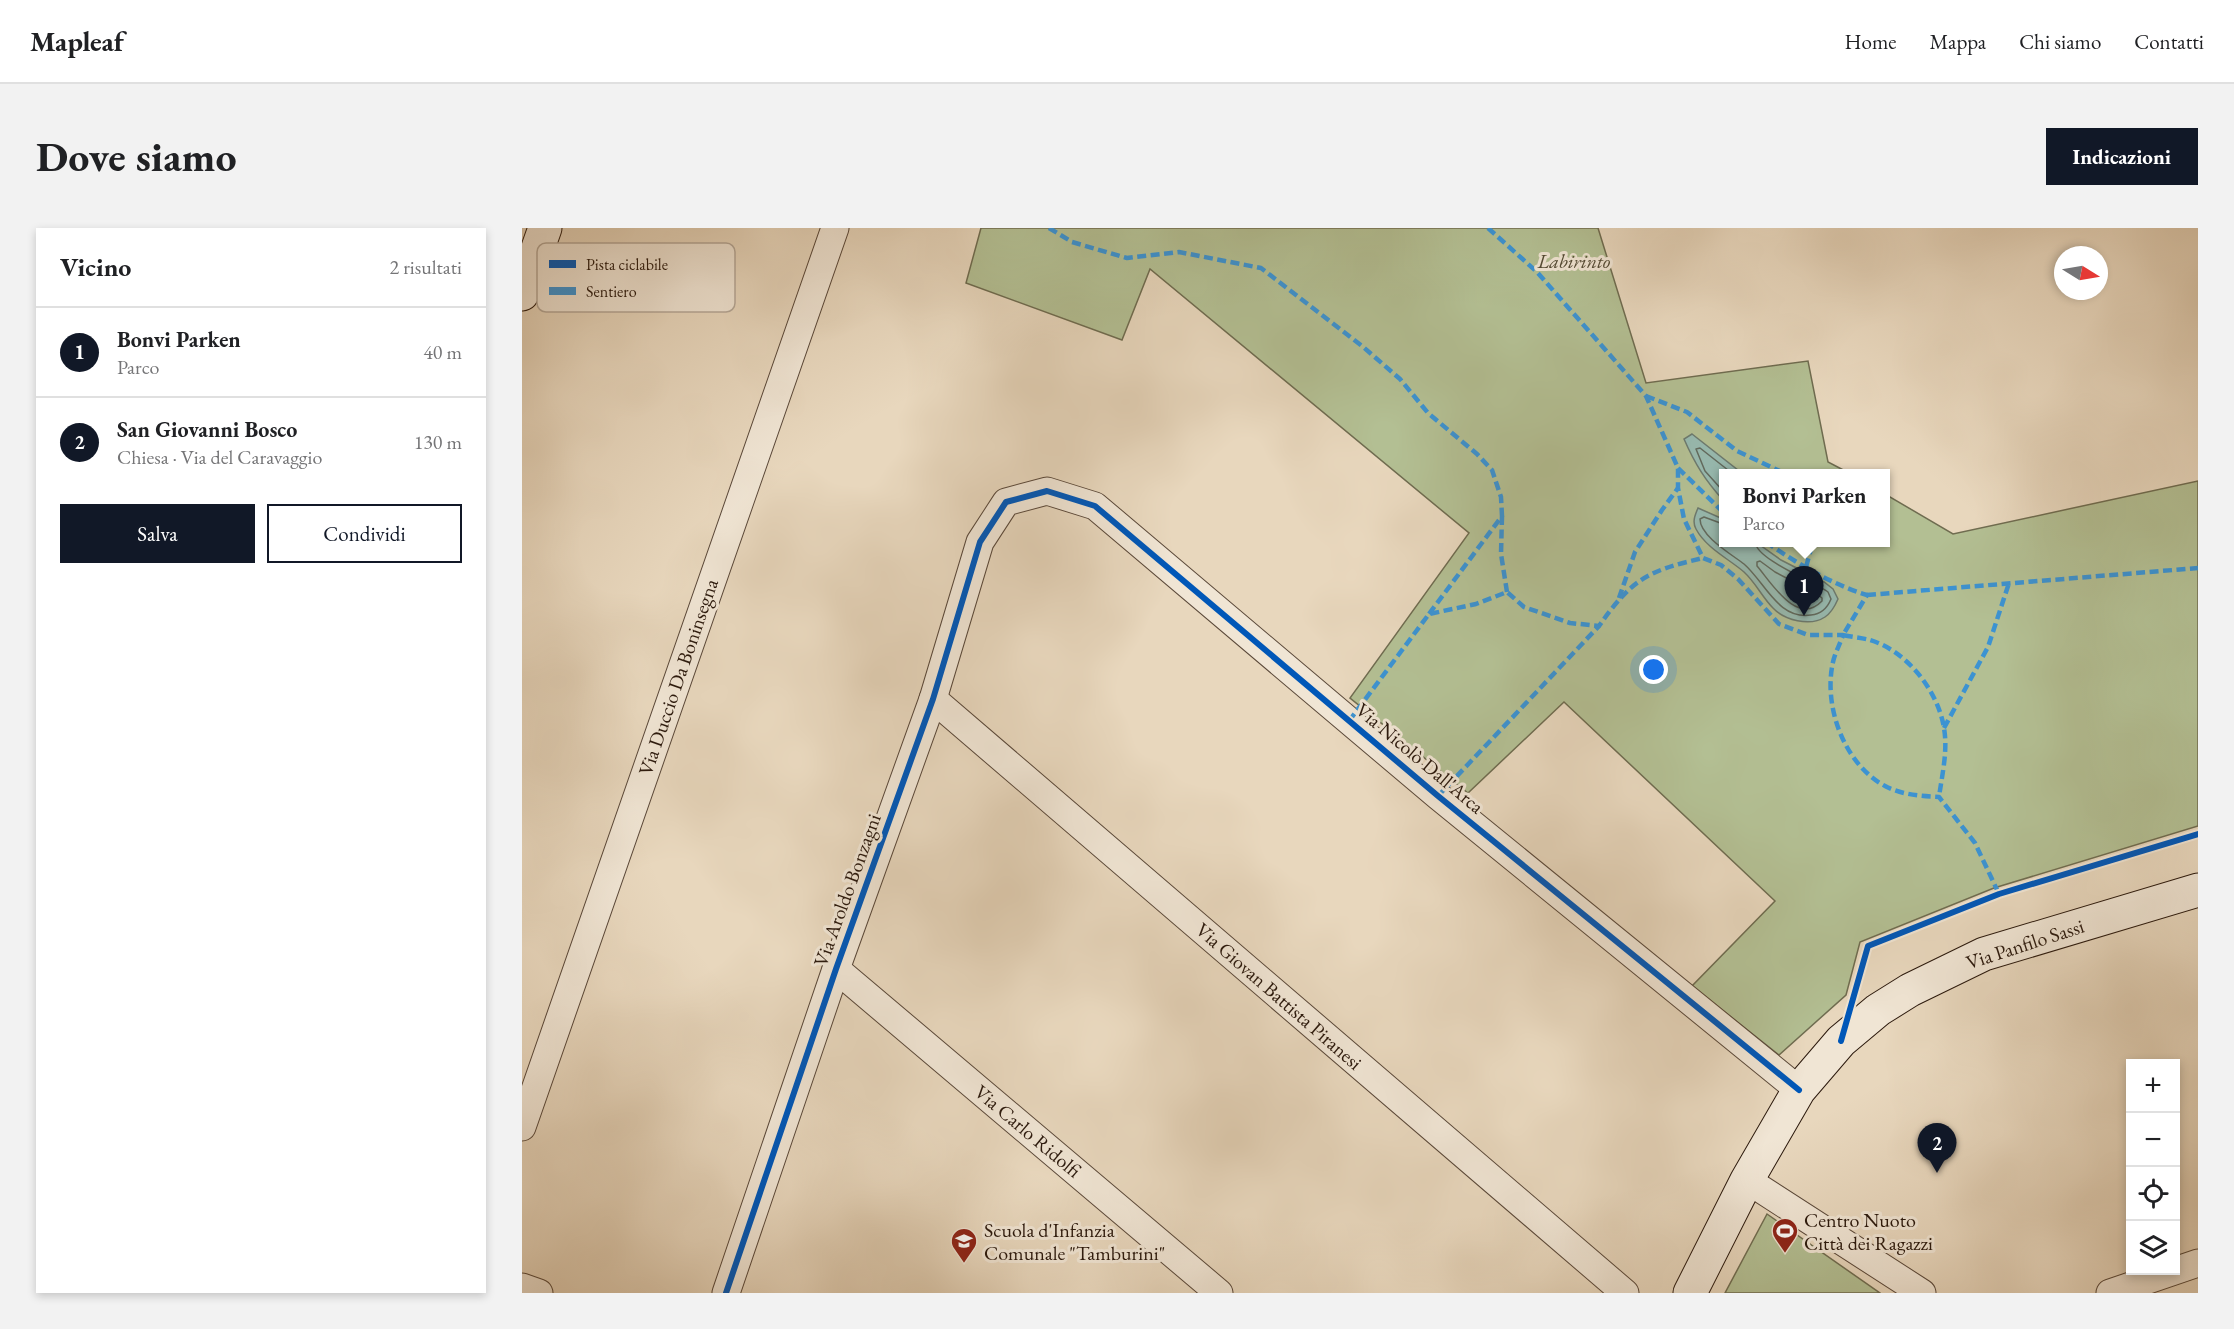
<!DOCTYPE html>
<html lang="it">
<meta charset="utf-8">
<style>
body{margin:0;font-family:"EB Garamond",serif;background:#f2f2f2;color:#202124}
.controls{position:absolute;right:18px;bottom:18px;display:grid;overflow:hidden;border-radius:0px;box-shadow:0 3px 9px #0003}
.controls button{width:54px;height:54px;display:grid;place-items:center;padding:0;border:0;border-bottom:2px solid #e0e0e0;background:#fff;color:#202124;font:30px sans-serif}
.compass{position:absolute;left:1532px;top:18px;width:54px;height:54px;border-radius:50%;background:#fff;box-shadow:0 3px 9px #0003;rotate:101deg}
.you{position:absolute;left:1132px;top:442px;width:21px;height:21px;margin:-15px;border:4px solid #fff;border-radius:50%;background:#1a73e8;box-shadow:0 0 0 9px #1a73e833}
.badge{display:grid;place-items:center;width:39px;height:39px;border-radius:50%;background:#111827;color:#fff;font-size:20px;font-weight:700}
.pin{position:absolute;translate:-50% -50px;filter:drop-shadow(0 2px 3px #0008)}
.pin::after{content:'';position:absolute;top:32px;width:21px;height:18px;background:inherit;clip-path:polygon(0 0,100% 0,50% 100%)}
.popup{position:absolute;left:1197px;top:241px;width:171px;height:78px;box-sizing:border-box;display:grid;place-content:center;border-radius:0px;background:#fff;filter:drop-shadow(0 2px 4px #0005);font-size:20px;white-space:nowrap;color:#757577}
.popup b{font-size:22px;color:#202124}
.popup::after{content:'';position:absolute;left:50%;top:100%;margin-left:-12px;border:12px solid transparent;border-top-color:#fff}
.list{margin:0;padding:0;list-style:none}
h2{display:flex;justify-content:space-between;align-items:center;height:78px;margin:0;padding:0 24px;font-size:26px}
h2 small{font-size:20px;font-weight:400;color:#757577}
.list li{display:grid;grid-template-columns:39px 1fr auto;gap:18px;align-items:center;box-sizing:border-box;height:90px;padding:0 24px;border-top:2px solid #e0e0e0}
.list b{display:block;font-size:22px;white-space:nowrap}
.list p{margin:0;font-size:20px;white-space:nowrap;color:#757577}
.list em{font-size:20px;font-style:normal;color:#757577}
.actions{display:flex;gap:12px;padding:18px 24px}
.actions a{flex:1;padding:14px 0;border:2px solid #111827;border-radius:0px;text-align:center;font-size:21px;color:#111827}
.actions .main{background:#111827;color:#fff}
.icon{flex:none;width:33px;height:33px;fill:none;stroke:currentColor;stroke-width:2;stroke-linecap:round;stroke-linejoin:round}
.map{position:relative;flex:none;width:1676px;height:1065px;overflow:hidden;border-radius:0px}
header{display:flex;align-items:center;gap:36px;box-sizing:border-box;height:84px;padding:0 30px;background:#fff;border-bottom:2px solid #e0e0e0}
header strong{font-size:28px}
nav{display:flex;gap:33px;margin-inline-start:auto;font-size:21px}
.intro{display:flex;align-items:center;justify-content:space-between;box-sizing:border-box;height:144px;padding:0 36px}
h1{margin:0;font-size:42px}
.button{padding:15px 27px;border-radius:0px;background:#111827;color:#fff;font-size:21px;font-weight:700}
main{display:flex;gap:36px;padding:0 36px}
aside{flex:1;background:#fff;border-radius:0px;box-shadow:0 3px 9px #0003}
.map>svg:first-child{display:block}
.green{fill:#b3bf93;stroke:#6f6c50;stroke-width:1.5}
.water{fill:#97bab0;stroke:#6c7a6f;stroke-width:1.5}
.lines{fill:none;stroke-linecap:round;stroke-linejoin:round}
.shore{stroke:#616a5e;stroke-width:1.5}
.street-casing{stroke:#5a4839;stroke-width:29}
.secondary-casing{stroke:#2b190d;stroke-width:35}
.street{stroke:#f0e5d4;stroke-width:27}
.secondary{stroke:#f0e5d4;stroke-width:33}
.quiet{stroke:#3c93d2;stroke-width:4.5;stroke-dasharray:9 4.5;stroke-linecap:butt}
.cycleway-casing{stroke:#f0e5d4;stroke-width:10}
.cycleway{stroke:#0057b8;stroke-width:6}
.labels{text-anchor:middle;dominant-baseline:central;stroke-width:6;stroke-linejoin:round;paint-order:stroke}
.park-label{font-size:20px;font-style:italic;fill:#544b35;stroke:#f0e5d4}
.street-label{font-size:20px;fill:#2b190d;stroke:#f0e5d4}
.poi-label{font-size:20px;fill:#2b190d;stroke:#f0e5d4;text-anchor:start}
.key{fill:#f0e5d4;stroke:#b5a898;stroke-width:1.5}
.key-label{font-size:16px;fill:#2b190d}
</style>
<header>
<strong>Mapleaf</strong>
<nav><a>Home</a><a>Mappa</a><a>Chi siamo</a><a>Contatti</a></nav>
</header>
<div class="intro"><h1>Dove siamo</h1><a class="button">Indicazioni</a></div>
<main>
<aside>
<h2>Vicino<small>2 risultati</small></h2>
<ul class="list">
<li><span class="badge">1</span><div><b>Bonvi Parken</b><p>Parco</p></div><em>40 m</em></li>
<li><span class="badge">2</span><div><b>San Giovanni Bosco</b><p>Chiesa · Via del Caravaggio</p></div><em>130 m</em></li>
</ul>
<div class="actions"><a class="main">Salva</a><a>Condividi</a></div>
</aside>
<div class="map">
<svg width="1676" height="1065" viewBox="0 0 1676 1065">
<rect width="100%" height="100%" fill="#e8d7bd"/>
<filter id="stains"><feTurbulence type="fractalNoise" baseFrequency=".00333" numOctaves="4"/><feColorMatrix values="0 0 0 0 .2 0 0 0 0 .09 0 0 0 0 .02 0 0 0 .5 -.17"/></filter>
<radialGradient id="worn" r=".72"><stop offset=".6" stop-color="#630" stop-opacity="0"/><stop offset="1" stop-color="#630" stop-opacity=".3"/></radialGradient>
<g class="green">
<path d="M459,0H1076L1124,155L1286,133L1306,234L1327,245L1201,246V314H1363V266L1431,306L1676,253V598L1472,660L1338,714L1324,767L1257,827L1170,758L1253,673L1042,474L946,565L828,470L947,305L628,41L600,112L444,55Z"/>
<path d="M1245,986L1358,1065H1203Z"/>
</g>
<g class="water">
<path d="M1170,206L1216,242L1228,245L1201,246V272C1183,252 1173,236 1162,211Z"/>
<path d="M1176,280L1201,291V314L1235,315L1259,332L1302,354L1311,361L1316,371C1313,378 1309,385 1303,389C1288,399 1262,392 1251,380C1240,369 1234,355 1222,344C1207,331 1184,320 1174,301C1170,294 1173,287 1176,280Z"/>
</g>
<g class="lines">
<g class="shore">
<path d="M1201,263L1183,243L1174,221L1178,220L1211,246"/>
<path d="M1201,296L1182,289L1178,291C1178,308 1209,326 1222,336C1243,354 1256,392 1289,387C1299,386 1305,381 1309,371L1306,364C1291,353 1235,332 1233,314"/>
<path d="M1235,334L1238,333L1253,344L1295,366L1300,370V373C1275,399 1249,354 1235,338Z"/>
</g>
<g class="street-casing">
<g id="street">
<path d="M411,471L1103,1065"/>
<path d="M314,741L697,1065"/>
<path d="M0,899L313,0"/>
<path d="M1225,952L1400,1065"/>
<path d="M0,1059L17,1065"/>
<path d="M204,1065L314,741L411,471L458,314L484,274L525,263L573,278L916,568L1277,862"/>
<path d="M1588,1065L1676,1035"/>
</g>
</g>
<g class="secondary-casing">
<g id="secondary">
<path d="M0,66L23,0"/>
<path d="M1168,1065L1225,952L1277,862L1319,813L1356,782L1388,762L1462,726L1676,662"/>
</g>
</g>
<use href="#street" class="street"/>
<use href="#secondary" class="secondary"/>
<g class="quiet">
<path d="M527,0L550,14L605,30L657,24L739,40L840,118L878,151L906,185L955,226L970,242L979,269L980,288L907,386"/>
<path d="M966,0L1015,44L1124,168L1156,240V260L1162,291L1181,330L1199,337L1216,351L1257,396L1286,407H1321C1318,416 1313,425 1311,434C1301,478 1322,536 1363,558C1380,567 1399,568 1417,569L1453,615L1477,666"/>
<path d="M1124,168L1165,184L1215,223L1264,246"/>
<path d="M1156,240L1201,284"/>
<path d="M980,288L979,326L985,364"/>
<path d="M1244,314C1276,336 1309,356 1345,367L1321,407C1330,409 1340,410 1348,412C1385,423 1416,463 1422,500C1426,523 1420,547 1417,569"/>
<path d="M1284,339L1291,314"/>
<path d="M1345,367L1676,340"/>
<path d="M1097,370L1113,324L1140,282L1156,260"/>
<path d="M827,493L907,386L954,376L985,364L1002,379L1048,395L1077,398C1110,351 1125,343 1181,330"/>
<path d="M1422,500L1466,419L1487,355"/>
<path d="M916,568L1077,398"/>
</g>
<g class="cycleway-casing">
<g id="cycleway">
<path d="M1319,813L1346,718L1477,666L1676,606"/>
<path d="M204,1065L314,741L411,471L458,314L484,274L525,263L573,278L916,568L1277,862"/>
</g>
</g>
<use href="#cycleway" class="cycleway"/>
</g>
<defs>
<g id="stadium-pin" transform="scale(1.35)"><path d="M0 17L-7.5 6A9.5 9.5 0 1 1 7.5 6Z" fill="#8f2418" stroke="#f0e5d4"/><path d="M0-5a6.5 5 0 1 0 0 10a6.5 5 0 1 0 0-10ZM-3.5-1.8h7v3.6h-7Z" fill="#fff"/></g>
<g id="school-pin" transform="scale(1.35)"><path d="M0 17L-7.5 6A9.5 9.5 0 1 1 7.5 6Z" fill="#8f2418" stroke="#f0e5d4"/><path d="M0-5L7-2L0 1L-7-2ZM-4 1L0 2.5L4 1V4Q0 6-4 4Z" fill="#fff"/></g>
</defs>
<g fill-rule="evenodd">
<use href="#stadium-pin" x="1263" y="1003"/>
<use href="#school-pin" x="442" y="1013"/>
</g>
<g class="labels">
<g class="park-label">
<text x="1052" y="33">Labirinto</text>
</g>
<g class="street-label">
<text transform="translate(156 449) rotate(-71)">Via Duccio Da Boninsegna</text>
<text transform="translate(898 530) rotate(40)">Via Nicolò Dall'Arca</text>
<text transform="translate(325 662) rotate(-70)">Via Aroldo Bonzagni</text>
<text transform="translate(1503 716) rotate(-18)">Via Panfilo Sassi</text>
<text transform="translate(757 768) rotate(41)">Via Giovan Battista Piranesi</text>
<text transform="translate(506 903) rotate(40)">Via Carlo Ridolfi</text>
</g>
<g class="poi-label">
<text x="1282" y="992">Centro Nuoto<tspan x="1282" dy="23">Città dei Ragazzi</tspan></text>
<text x="462" y="1002">Scuola d'Infanzia<tspan x="462" dy="23">Comunale "Tamburini"</tspan></text>
</g>
</g>
<rect x="15" y="15" width="198" height="69" rx="9" class="key"/>
<rect x="27" y="32" width="27" height="8" fill="#0057b8"/>
<rect x="27" y="59" width="27" height="8" fill="#3c93d2"/>
<g class="key-label">
<text x="64" y="42">Pista ciclabile</text>
<text x="64" y="69">Sentiero</text>
</g>
<rect width="100%" height="100%" filter="url(#stains)"/>
<rect width="100%" height="100%" fill="url(#worn)"/>
</svg>
<div class="controls">
<button>+</button>
<button>−</button>
<button><svg class="icon" aria-label="locate" viewBox="0 0 24 24"><circle cx="12" cy="12" r="6"/><path d="M12 2v4M12 18v4M2 12h4M18 12h4"/></svg></button>
<button><svg class="icon" aria-label="layers" viewBox="0 0 24 24"><path d="M12 4l9 5-9 5-9-5zM3 14l9 5 9-5"/></svg></button>
</div>
<svg class="compass" viewBox="-18 -18 36 36"><path d="M0-13l5 13h-10z" fill="#e53935"/><path d="M0 13l5-13h-10z" fill="#757577"/></svg>
<div class="you"></div>
<div class="pin badge" style="left:1282px;top:388px">1</div>
<div class="popup"><b>Bonvi Parken</b>Parco</div>
<div class="pin badge" style="left:1415px;top:945px">2</div>
</div>
</main>
